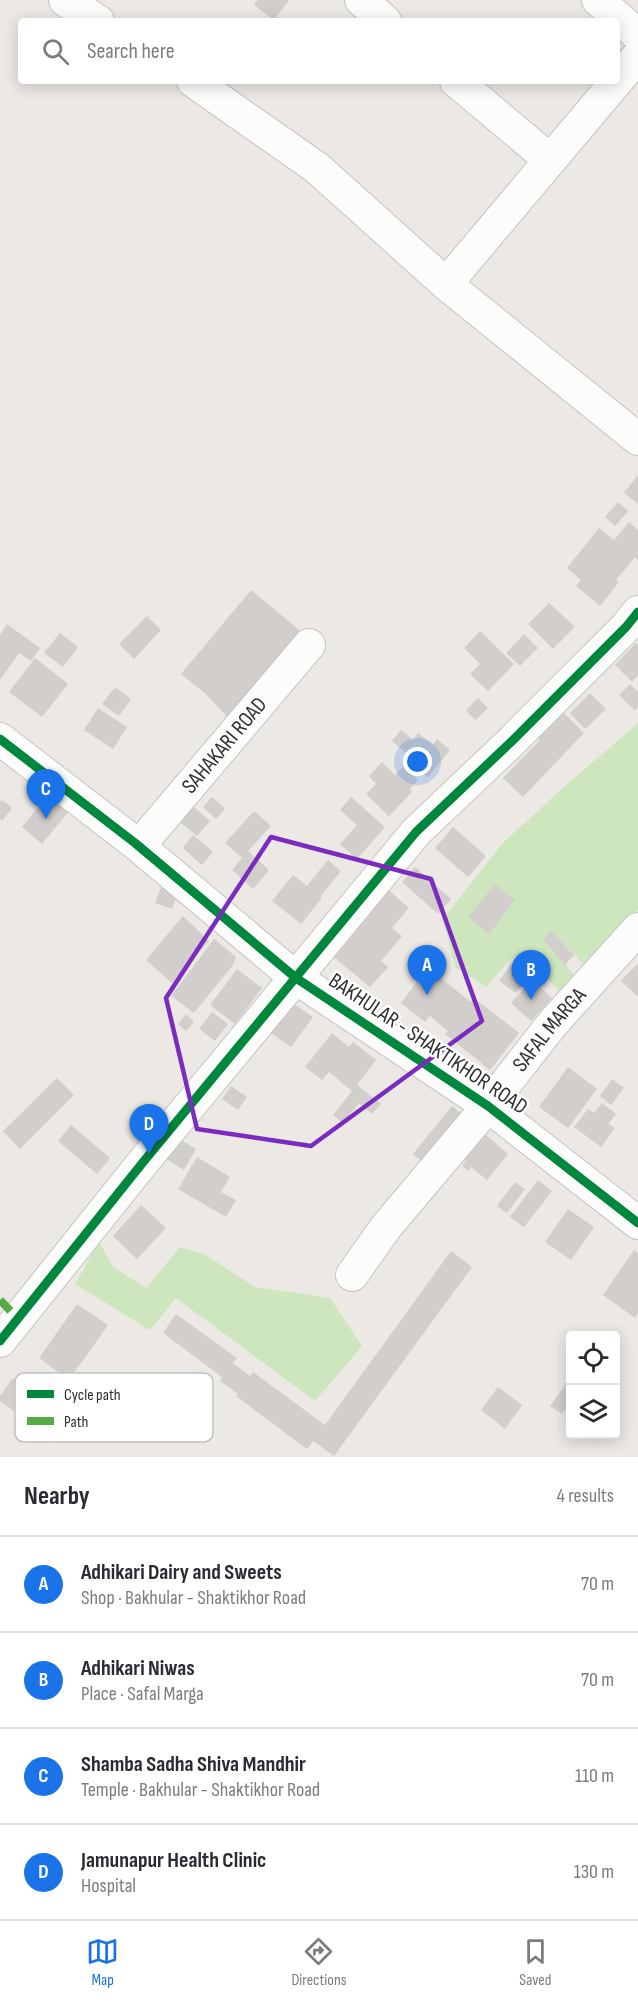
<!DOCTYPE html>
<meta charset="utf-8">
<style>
body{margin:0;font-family:"Sofia Sans Condensed",sans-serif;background:#f7f7f7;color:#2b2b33}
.controls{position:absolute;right:18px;bottom:18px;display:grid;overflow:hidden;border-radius:6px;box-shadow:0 3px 15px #0003}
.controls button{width:54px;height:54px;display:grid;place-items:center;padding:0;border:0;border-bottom:2px solid #e1e1e2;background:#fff;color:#2b2b33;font:30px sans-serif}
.you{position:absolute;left:418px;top:762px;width:21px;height:21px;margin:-15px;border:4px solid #fff;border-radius:50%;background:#1a73e8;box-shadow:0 0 0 9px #1a73e833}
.badge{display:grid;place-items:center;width:39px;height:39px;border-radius:50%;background:#1a73e8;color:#fff;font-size:20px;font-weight:700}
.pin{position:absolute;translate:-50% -50px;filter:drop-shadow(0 2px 3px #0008)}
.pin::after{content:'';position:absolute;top:32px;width:21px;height:18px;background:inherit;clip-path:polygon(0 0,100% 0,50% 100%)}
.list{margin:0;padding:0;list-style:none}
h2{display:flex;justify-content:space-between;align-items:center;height:78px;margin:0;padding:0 24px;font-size:26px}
h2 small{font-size:20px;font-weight:400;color:#7c7c81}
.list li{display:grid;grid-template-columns:39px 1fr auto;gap:18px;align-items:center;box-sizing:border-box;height:96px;padding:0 24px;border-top:2px solid #e1e1e2}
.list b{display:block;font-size:22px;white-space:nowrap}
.list p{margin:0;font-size:20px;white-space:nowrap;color:#7c7c81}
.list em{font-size:20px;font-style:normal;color:#7c7c81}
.icon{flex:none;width:33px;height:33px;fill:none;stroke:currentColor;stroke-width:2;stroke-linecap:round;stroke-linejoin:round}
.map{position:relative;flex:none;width:638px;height:1457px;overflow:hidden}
.search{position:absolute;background:#fff;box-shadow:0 3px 15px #0003;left:18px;right:18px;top:18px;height:66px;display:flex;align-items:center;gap:15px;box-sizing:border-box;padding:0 21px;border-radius:6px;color:#7c7c81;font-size:22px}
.sheet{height:462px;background:#fff}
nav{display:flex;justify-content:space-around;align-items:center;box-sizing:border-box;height:84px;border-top:2px solid #e1e1e2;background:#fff;font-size:16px;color:#7c7c81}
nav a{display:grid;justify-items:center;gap:3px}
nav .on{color:#1a73e8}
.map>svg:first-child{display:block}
.green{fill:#cee6be}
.building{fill:#d1cecb}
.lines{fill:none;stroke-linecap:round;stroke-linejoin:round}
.minor-casing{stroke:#c5c4c5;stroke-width:34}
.minor{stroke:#fcfcfb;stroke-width:32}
.quiet{stroke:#54ab44;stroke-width:8;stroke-dasharray:15 8;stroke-linecap:butt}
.cycleway-casing{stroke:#fff;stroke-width:13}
.cycleway{stroke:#00873e;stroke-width:9}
.marked{fill:none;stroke:#7b2cbf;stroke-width:4.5;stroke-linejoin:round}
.labels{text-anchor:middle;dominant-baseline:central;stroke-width:5;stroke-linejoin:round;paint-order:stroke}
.street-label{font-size:22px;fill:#2e2e2e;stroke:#fff}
.key{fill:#fff;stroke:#c0c0c0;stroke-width:1.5}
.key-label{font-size:16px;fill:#2e2e2e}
</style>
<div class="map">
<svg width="638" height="1457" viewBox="0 0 638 1457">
<rect width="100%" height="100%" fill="#ece8e4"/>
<g class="green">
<path d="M638,723V910L623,927L589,970L551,930L543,939L578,979L562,994L523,952L507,962L487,987L455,967L443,919L502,844L556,794Z"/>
<path d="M99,1242L113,1267L146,1288L180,1247L204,1254L255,1287L330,1298L362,1346L315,1401L176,1298L150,1330L75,1284Z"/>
</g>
<g class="building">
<path d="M258,0H289L274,20L254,5Z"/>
<path d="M638,475V504L624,493Z"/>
<path d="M618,502L628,511L615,526L605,517Z"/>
<path d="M629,522L638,530V560L635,557L616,580L619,582L600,606L576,586L581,580L567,568L599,528L614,540Z"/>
<path d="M251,590L304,634L230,720L206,694L181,674Z"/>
<path d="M549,603L575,627L553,649L528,624Z"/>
<path d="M147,616L161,630L134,659L119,644Z"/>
<path d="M7,624L40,648L31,661L19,653L0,680V635Z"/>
<path d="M480,631L514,664L488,691L470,674L480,664L464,648Z"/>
<path d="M60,633L78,647L63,667L44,653Z"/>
<path d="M524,634L538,648L520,666L506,653Z"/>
<path d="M636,643L638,644V675L632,682L615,665Z"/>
<path d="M35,658L68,684L42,717L9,692Z"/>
<path d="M630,684L638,692V707L635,711L619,695Z"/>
<path d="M115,687L131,699L119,716L102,704Z"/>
<path d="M590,693L606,709L585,729L570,713Z"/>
<path d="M478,698L488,708L475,720L466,710Z"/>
<path d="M98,708L127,727L113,749L84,730Z"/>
<path d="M560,709L584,733L523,797L503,778L540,740L535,735Z"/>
<path d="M401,730L413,740L418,733L433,745L437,739L450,750L428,777L415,767L418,763L392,741Z"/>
<path d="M382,762L395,775L404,766L418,780L410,789L412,792L389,816L366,794L376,784L369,776Z"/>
<path d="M50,793L70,810L42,844L22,827Z"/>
<path d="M212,797L225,809L216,819L203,807Z"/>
<path d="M351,797L385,827L357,859L340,844L357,825L340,810Z"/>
<path d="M2,800L12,808L2,821L0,819V802Z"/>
<path d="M187,801L210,821L197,836L180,822L177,826L170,820Z"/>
<path d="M254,811L271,826L248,851L269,870L253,889L232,870L242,858L225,843Z"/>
<path d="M453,827L486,856L468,877L435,848Z"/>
<path d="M193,835L213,852L202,865L183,848Z"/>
<path d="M328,860L341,871L320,897L322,898L301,924L272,901L293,875L307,886Z"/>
<path d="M415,867L451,899L438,914L402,882Z"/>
<path d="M495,884L515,900L489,934L468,917Z"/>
<path d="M162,885L179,891L172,909L155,903Z"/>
<path d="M385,887L409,908L392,928L402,936L381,961L388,967L370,987L330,954Z"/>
<path d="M183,916L209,941L172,983L146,960Z"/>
<path d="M551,930L574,955L565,965L543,939Z"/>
<path d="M214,939L236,957L233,965L194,1013L171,996Z"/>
<path d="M512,963L529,976L516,993L499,981Z"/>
<path d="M638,963V997L621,981Z"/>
<path d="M428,968L471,1002L474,998L519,1033L490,1070L445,1034L448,1031L430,1016L425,1022L401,1003Z"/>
<path d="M237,969L262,988L235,1024L210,1005Z"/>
<path d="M532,980L552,998L531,1021L511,1003Z"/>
<path d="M293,1003L313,1017L291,1047L271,1033Z"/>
<path d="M212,1012L228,1024L215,1041L199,1029Z"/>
<path d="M186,1014L194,1022L186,1031L178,1024Z"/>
<path d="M332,1033L349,1047L353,1042L376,1060L357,1085L381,1104L372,1114L359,1103L343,1123L333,1115L352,1091L329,1072L322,1080L305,1067Z"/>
<path d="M568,1067L597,1089L568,1128L539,1107Z"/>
<path d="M57,1078L74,1095L20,1149L3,1131Z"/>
<path d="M612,1079L624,1088L611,1105L600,1096Z"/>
<path d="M231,1086L247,1097L238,1110L222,1099Z"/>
<path d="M602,1103L616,1114L608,1124L615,1128L601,1147L574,1127L588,1109L594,1113Z"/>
<path d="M452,1106L470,1121L431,1169L413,1154Z"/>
<path d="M71,1125L110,1158L97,1174L58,1141Z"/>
<path d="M481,1131L508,1154L487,1180L471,1167L468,1171L462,1166L466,1161L460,1156Z"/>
<path d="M175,1136L196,1149L184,1170L163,1157Z"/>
<path d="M197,1157L230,1177L221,1192L236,1200L226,1217L178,1189Z"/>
<path d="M538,1180L552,1191L524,1227L510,1217Z"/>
<path d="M515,1182L525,1189L507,1213L497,1206Z"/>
<path d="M141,1205L166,1228L137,1259L113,1236Z"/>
<path d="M568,1209L594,1227L571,1260L545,1242Z"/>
<path d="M634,1250L638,1253V1313L635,1318L603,1295Z"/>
<path d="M451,1251L472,1267L334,1456L313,1441L307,1449L236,1396L238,1394L220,1381L222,1377L163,1333L176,1314L237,1358L233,1363L250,1376L253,1372L325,1425Z"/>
<path d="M77,1304L108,1325L69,1380L39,1358Z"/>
<path d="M13,1378L52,1406L37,1428L0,1401V1396Z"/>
<path d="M570,1378V1403L562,1414L550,1406Z"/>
<path d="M498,1387L522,1405L505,1429L481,1410Z"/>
</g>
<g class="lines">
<g class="minor-casing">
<g id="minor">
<path d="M65,0L98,21"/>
<path d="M361,0L385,21"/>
<path d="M598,0L638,35"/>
<path d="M193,81L317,168L446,284L638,439"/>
<path d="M456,81L550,160"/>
<path d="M446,284L638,56"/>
<path d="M0,739L135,843L296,978L488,1106L638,1223"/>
<path id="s1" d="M139,846L309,645"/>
<path id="s2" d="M352,1275L386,1227L488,1106L553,1023L638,929"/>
<path d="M0,1341L144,1161L416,832L511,742L626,627L638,612"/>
</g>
</g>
<use href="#minor" class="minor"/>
<path class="quiet" d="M0,1300L19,1320"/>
<g class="cycleway-casing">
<g id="cycleway">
<path d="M0,739L135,843L296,978L488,1106L638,1223"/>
<path d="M0,1341L144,1161L416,832L511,742L626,627L638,612"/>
</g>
</g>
<use href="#cycleway" class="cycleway"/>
</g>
<path class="marked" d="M271,837L431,879L482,1021L311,1146L197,1129L166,998Z"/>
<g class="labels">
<g class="street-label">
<text stroke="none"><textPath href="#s1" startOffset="132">SAHAKARI ROAD</textPath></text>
<text stroke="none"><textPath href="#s2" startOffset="315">SAFAL MARGA</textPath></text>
<text transform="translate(428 1044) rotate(34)">BAKHULAR - SHAKTIKHOR ROAD</text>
</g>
</g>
<rect x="15" y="1373" width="198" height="69" rx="9" class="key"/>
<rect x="27" y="1390" width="27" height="8" fill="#00873e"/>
<rect x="27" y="1417" width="27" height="8" fill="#54ab44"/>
<g class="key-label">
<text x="64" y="1400">Cycle path</text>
<text x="64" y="1427">Path</text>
</g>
</svg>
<div class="controls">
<button><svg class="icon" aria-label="locate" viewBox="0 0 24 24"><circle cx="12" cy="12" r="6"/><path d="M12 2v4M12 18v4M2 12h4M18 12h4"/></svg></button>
<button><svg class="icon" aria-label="layers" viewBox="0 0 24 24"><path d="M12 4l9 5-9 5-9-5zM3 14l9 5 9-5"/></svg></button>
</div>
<div class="you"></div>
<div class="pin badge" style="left:427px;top:995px">A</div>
<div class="pin badge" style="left:531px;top:1000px">B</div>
<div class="pin badge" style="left:46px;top:819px">C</div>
<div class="pin badge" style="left:149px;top:1154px">D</div>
<div class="search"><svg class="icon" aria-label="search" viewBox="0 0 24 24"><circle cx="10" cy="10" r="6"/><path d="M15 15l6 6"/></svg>Search here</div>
</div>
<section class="sheet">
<h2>Nearby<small>4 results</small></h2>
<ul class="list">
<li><span class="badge">A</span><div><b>Adhikari Dairy and Sweets</b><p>Shop · Bakhular - Shaktikhor Road</p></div><em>70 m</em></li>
<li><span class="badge">B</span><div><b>Adhikari Niwas</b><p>Place · Safal Marga</p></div><em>70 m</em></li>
<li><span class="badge">C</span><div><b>Shamba Sadha Shiva Mandhir</b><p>Temple · Bakhular - Shaktikhor Road</p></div><em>110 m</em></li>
<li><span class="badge">D</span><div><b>Jamunapur Health Clinic</b><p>Hospital</p></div><em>130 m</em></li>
</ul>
</section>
<nav>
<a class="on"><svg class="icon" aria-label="map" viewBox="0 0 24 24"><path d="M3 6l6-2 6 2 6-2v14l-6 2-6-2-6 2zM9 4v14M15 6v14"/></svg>Map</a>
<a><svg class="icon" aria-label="directions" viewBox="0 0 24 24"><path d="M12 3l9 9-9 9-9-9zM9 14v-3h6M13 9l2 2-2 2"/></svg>Directions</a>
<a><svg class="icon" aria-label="saved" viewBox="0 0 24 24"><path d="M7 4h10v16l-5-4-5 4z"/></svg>Saved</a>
</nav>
